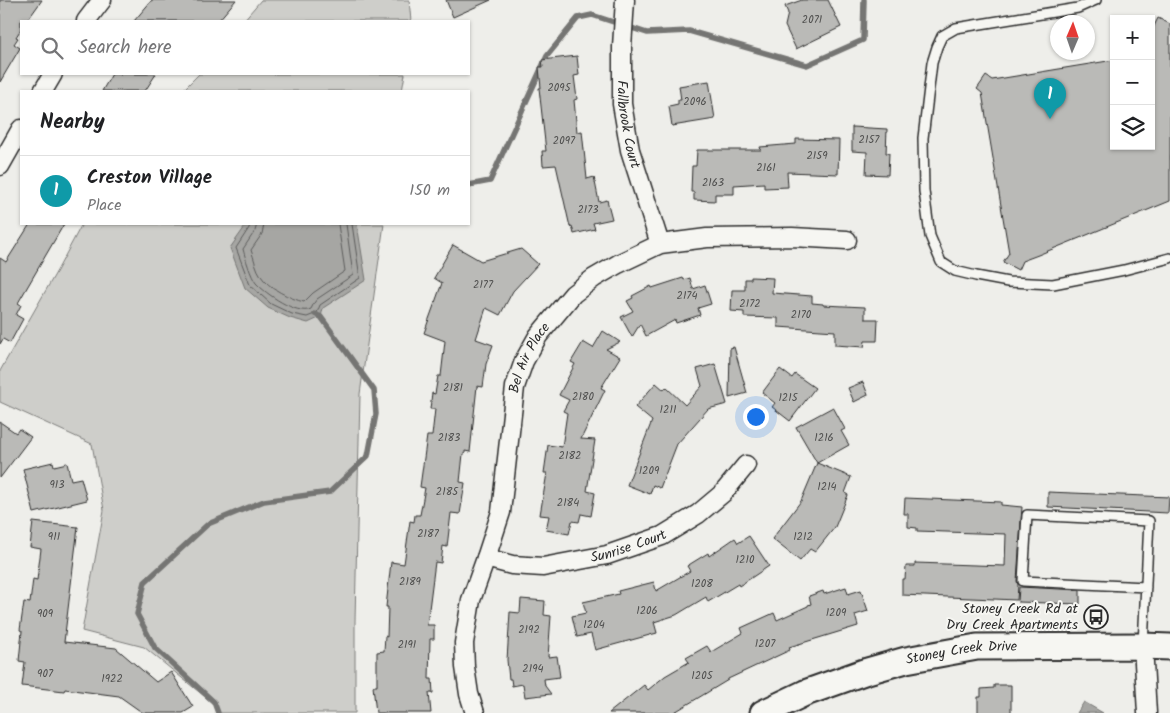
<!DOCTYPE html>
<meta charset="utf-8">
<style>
body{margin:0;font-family:Kalam,sans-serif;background:#f6f6f6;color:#202124}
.controls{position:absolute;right:15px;top:15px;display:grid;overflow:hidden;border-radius:0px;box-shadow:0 1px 4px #0004}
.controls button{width:45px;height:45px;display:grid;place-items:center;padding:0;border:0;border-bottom:1px solid #e0e0e0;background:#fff;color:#202124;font:25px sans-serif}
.compass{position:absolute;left:1050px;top:15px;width:45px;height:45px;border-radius:50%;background:#fff;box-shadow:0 1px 4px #0004;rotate:2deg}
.you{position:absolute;left:755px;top:416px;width:18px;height:18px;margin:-12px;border:4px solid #fff;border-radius:50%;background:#1a73e8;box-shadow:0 0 0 8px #1a73e833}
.badge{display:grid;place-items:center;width:32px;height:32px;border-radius:50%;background:#d93025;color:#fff;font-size:16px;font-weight:700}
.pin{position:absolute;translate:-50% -41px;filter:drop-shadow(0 1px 2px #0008)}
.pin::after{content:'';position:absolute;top:26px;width:18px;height:15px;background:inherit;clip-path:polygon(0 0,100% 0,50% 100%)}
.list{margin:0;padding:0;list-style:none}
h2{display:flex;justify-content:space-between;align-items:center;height:65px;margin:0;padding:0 20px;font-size:21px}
h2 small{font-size:16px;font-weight:400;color:#757577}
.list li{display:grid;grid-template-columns:32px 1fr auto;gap:15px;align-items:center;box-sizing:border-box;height:70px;padding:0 20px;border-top:1px solid #e0e0e0}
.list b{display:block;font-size:19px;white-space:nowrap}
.list p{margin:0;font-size:16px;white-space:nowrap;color:#757577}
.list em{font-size:16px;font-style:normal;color:#757577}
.icon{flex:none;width:28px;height:28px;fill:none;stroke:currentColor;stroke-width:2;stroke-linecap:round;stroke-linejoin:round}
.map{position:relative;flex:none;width:1170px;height:713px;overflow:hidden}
.search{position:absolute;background:#fff;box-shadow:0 1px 4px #0004;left:20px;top:20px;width:450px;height:55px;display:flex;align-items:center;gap:12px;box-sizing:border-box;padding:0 18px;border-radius:0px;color:#757577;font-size:19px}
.panel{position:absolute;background:#fff;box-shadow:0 1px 4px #0004;left:20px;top:90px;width:450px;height:135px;border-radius:0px}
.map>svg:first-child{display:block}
.green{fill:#cececa;stroke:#7c7c7a}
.water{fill:#a6a6a3;stroke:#757573}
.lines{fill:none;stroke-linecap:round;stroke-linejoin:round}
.shore{stroke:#5c5c5b;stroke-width:1}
.stream{stroke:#757573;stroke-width:5.5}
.building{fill:#babab7;stroke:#2b2b2b}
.lane-casing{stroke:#2b2b2b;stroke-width:12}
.street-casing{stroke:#2b2b2b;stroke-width:21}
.secondary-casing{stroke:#2b2b2b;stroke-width:29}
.lane{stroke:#f6f6f2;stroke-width:9}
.street{stroke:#f6f6f2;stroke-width:18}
.secondary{stroke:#f6f6f2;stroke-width:25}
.labels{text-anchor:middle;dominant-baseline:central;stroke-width:4;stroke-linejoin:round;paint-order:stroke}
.number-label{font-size:11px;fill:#4f4f4e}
.street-label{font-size:14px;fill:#2b2b2b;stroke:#f6f6f2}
.poi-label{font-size:14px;fill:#2b2b2b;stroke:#f6f6f2;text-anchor:end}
</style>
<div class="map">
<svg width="1170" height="713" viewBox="0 0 1170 713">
<rect width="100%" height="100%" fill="#eeeeea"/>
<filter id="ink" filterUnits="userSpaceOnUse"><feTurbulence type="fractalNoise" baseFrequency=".02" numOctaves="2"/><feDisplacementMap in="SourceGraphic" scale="10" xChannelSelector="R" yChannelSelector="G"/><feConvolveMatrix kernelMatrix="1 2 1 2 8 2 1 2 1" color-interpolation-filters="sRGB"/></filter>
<g filter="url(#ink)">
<g class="green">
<path d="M261,0H409L411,21H243Z"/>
<path d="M199,74H405L402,91H182Z"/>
<path d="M82,224H384L360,394L355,621V713H216L215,705L144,647L82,631L104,510L92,444L0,402V371L58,269Z"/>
</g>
<g class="water">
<path d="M247,224H357L366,280L323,308L321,317L308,323L290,318L268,308L245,288L230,248Z"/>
<path d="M1084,702L1103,713H1077Z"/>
</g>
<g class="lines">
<g class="shore">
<path d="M250,224L249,228L236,248L250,285L271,304L292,314L307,317L317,313L320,305L360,278L352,224"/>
<path d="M257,224L255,231L243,249C245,257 251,277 256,283C265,293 297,316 311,309L314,303L317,299L353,275L346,224"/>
<path d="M264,224L262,234L251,250C254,258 256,269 261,276C268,288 291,299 304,302L313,293L345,271L338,224"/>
</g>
<g class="stream">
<path d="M469,185L490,181L547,56L578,18L592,15L647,33L689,31L807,65L863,40L864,0"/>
<path d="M218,713L214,702L155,648L137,614L145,582L208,524L264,501L330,492L368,456L376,414L374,390L321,317L315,314"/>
</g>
</g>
<g class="building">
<path d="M0,0H42L27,21H21V29L16,37L18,38L14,44L20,48L0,82Z"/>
<path d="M152,0H236L218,21H134Z"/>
<path d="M446,0H491L453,17Z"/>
<path d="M802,0H828L841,27L796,49L785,26L788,13L785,6Z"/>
<path d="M1158,18L1170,24V201L1038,255L1022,261L1018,270L1003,262L1009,253L982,93L977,89L986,76L992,80L1114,60V146H1151V32Z"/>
<path d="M577,56L579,75L574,76L577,99L574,100L577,132L582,131L587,179L594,177L599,202L607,200L612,219L593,223L595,229L574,234L572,226L570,227L556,165L543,166L542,151H546L539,88H541L539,67H543L542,60Z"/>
<path d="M112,74H156L145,91H102Z"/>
<path d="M709,81L715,119L672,126L669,106L678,104V100H681L679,86Z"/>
<path d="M852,127L887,129L886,153H889L888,175L866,174L867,152L852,151Z"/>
<path d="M796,139L839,140L838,174L787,172L788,187L764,188V183L734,185V194H715V201L694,200V192H691L692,166H696L697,150H761L760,147L796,144Z"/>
<path d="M30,224H64L18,303L21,305L16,315L23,319L10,343L3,339L0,344V258L6,262Z"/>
<path d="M453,245L481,261L521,249L538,264L513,291L500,315L486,308L476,339L493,345L486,364L483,387L477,386L470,452L465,451V454H463L460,482L465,483L460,514L451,513L447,547L443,546L441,563L435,562L427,625H434V639H430L429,679H432L433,693H429L431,713H376L373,686H377V652L384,651L385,636L387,637L388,607H386L391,562L404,564L410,521L414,522L415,515H420L425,488L420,487L427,436H432L435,409H430L432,393L435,394L438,376H441L445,341L424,333L442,283L434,278Z"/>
<path d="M751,277L773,278L772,293L812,296V303L823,304V305L865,307V319H878L877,341H865L864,347L835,345V331L778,327V318L744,317V312L731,311L732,290H745V279H751Z"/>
<path d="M683,278L684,280L690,278L693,289L705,285L711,304L698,308L700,315L676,323L675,320L646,336L640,324L632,337L621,317L633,311L627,301L633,298L632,296L651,286L652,288Z"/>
<path d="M603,331L620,342L606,349L620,357L601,388L605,390L581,439L595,440L587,491L595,493L591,516L581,514L579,522L572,521L569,534L546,530L549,516L540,515L547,473H544L548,445L562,447L567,413L563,411L569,400L559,395L575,364L571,362L583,342L593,348Z"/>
<path d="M734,347L747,393L729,398L730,348Z"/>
<path d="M715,364L727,404L708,409L677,444L660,488L653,485L650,494L627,485L652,421L635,407L656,383L664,390L666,387L685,405L702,386L697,369Z"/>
<path d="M780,369L792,378L795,374L815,388L790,421L772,407L775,403L762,393Z"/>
<path d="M863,382L868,395L854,402L848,388Z"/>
<path d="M833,407L845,429L841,431L849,445L817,463L851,477L845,493L848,495L835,527L815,552L810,549L800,561L772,539L801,501L817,463L796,427Z"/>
<path d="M0,422L16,433L19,429L31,437L0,478Z"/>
<path d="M53,462L54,466L67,463L71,480L81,478L87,500L34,513L23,469Z"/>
<path d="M1048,492L1169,497L1168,513L1048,507Z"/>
<path d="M905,498L1001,502V505L1022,507L1017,581L1018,585L1017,600L902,595V579H905L906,566H915V563L1005,566L1006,534L917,531V528L908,527V514H904Z"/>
<path d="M33,522L78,527L64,642L116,648L156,682L171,672L193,707L183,713H143L119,696L65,689L64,691L22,686L25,662L19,661L22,631L20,630L24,602L30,603L33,579L37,580L41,549L30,547Z"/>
<path d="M749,536L769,566L739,586L738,584L708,602L706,597L676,615L654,622L657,633L595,650L591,634L577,637L572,616L586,613L583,602L619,594L618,591L654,582L656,591L690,571L687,566L708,553L709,556L735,538L738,543Z"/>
<path d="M846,587L848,594L861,590L868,611L855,615L858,626L789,647L790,650L728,679V680L673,713H609L644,685L648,690L665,676L689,662L686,658L707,646L711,652L743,633L741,628L774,613L777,620L808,606V605L811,604L809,596L823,591L824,594Z"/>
<path d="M1019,587L1080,590V604L1018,602Z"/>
<path d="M521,599L545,601L544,615L551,616L548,657L557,656L560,677L544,679L545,686L551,694L525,697L523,684L512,686L511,679H509L507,660L510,612L520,613Z"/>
<path d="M994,685H1011V713H978V697H981V689L994,688Z"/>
</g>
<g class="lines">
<g class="lane-casing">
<g id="lane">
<path d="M1096,0L1078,8L956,28L942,36L937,47L932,63L923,138L924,191L930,236L941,262L955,271L976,276L1008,282L1053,284L1124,270L1170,258"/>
<path d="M1143,645L1149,521L1027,515L1023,581L1146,587"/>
</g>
</g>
<g class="street-casing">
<g id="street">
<path id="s1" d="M625,0L622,47V104L630,150L660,244"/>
<path d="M86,21L102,0"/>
<path d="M43,91L53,74"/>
<path d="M0,166L21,129"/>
<path id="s2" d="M486,558L512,565L543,567L607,555L662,536L698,514L723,493L746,465"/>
<path d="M1143,646L1147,713"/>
<path id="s3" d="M475,713L469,694L465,667L464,643L471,600L486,558L501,512L515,387L524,361L538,336L573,294L594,278L618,264L660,244L707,238L792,237L847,240"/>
</g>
</g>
<g class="secondary-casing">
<g id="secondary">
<path id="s4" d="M763,713L805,693L864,672L906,660L977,647L1143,646L1170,647"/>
</g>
</g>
<use href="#lane" class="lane"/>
<use href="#street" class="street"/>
<use href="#secondary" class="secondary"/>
</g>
</g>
<defs>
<g id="bus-ring" transform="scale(1.25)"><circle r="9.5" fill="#f6f6f2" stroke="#2b2b2b" stroke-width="1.5"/><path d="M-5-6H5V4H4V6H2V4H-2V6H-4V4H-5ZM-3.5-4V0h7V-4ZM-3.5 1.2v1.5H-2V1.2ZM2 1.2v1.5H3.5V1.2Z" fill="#2b2b2b"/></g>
</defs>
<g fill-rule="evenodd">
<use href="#bus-ring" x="1096" y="617"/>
</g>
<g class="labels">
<g class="number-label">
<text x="812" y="20">2071</text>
<text x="559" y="88">2095</text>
<text x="695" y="102">2096</text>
<text x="869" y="140">2157</text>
<text x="564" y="141">2097</text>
<text x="817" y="156">2159</text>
<text x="766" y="168">2161</text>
<text x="713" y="183">2163</text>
<text x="588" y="210">2173</text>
<text x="483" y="285">2177</text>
<text x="687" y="296">2174</text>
<text x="750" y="304">2172</text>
<text x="801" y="315">2170</text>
<text x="453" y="388">2181</text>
<text x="583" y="397">2180</text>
<text x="788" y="398">1215</text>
<text x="668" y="410">1211</text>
<text x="449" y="438">2183</text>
<text x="824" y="438">1216</text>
<text x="570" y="456">2182</text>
<text x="649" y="471">1209</text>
<text x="57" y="485">913</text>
<text x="827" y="487">1214</text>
<text x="447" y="492">2185</text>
<text x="568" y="503">2184</text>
<text x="428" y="534">2187</text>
<text x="54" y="537">911</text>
<text x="803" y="537">1212</text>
<text x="745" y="560">1210</text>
<text x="410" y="582">2189</text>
<text x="702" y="584">1208</text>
<text x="647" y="611">1206</text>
<text x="836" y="613">1209</text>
<text x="45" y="614">909</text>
<text x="594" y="625">1204</text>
<text x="529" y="630">2192</text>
<text x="765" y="644">1207</text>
<text x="407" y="645">2191</text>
<text x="533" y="669">2194</text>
<text x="45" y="674">907</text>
<text x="702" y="676">1205</text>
<text x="112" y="679">1922</text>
</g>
<g class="street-label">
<text stroke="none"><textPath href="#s1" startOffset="125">Fallbrook Court</textPath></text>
<text stroke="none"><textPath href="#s3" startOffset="366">Bel Air Place</textPath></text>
<text stroke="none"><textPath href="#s2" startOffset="146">Sunrise Court</textPath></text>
<text stroke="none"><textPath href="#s4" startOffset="209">Stoney Creek Drive</textPath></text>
</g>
<g class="poi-label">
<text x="1078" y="609">Stoney Creek Rd at<tspan x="1078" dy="16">Dry Creek Apartments</tspan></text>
</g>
</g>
</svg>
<div class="controls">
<button>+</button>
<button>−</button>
<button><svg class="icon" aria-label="layers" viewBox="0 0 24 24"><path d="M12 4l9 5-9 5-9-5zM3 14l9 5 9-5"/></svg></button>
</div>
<svg class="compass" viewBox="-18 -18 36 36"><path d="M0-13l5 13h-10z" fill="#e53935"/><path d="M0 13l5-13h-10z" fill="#757577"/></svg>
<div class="you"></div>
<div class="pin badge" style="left:1050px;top:119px;background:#0f9aa8">1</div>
<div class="search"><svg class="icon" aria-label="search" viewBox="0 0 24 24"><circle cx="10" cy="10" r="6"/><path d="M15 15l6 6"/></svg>Search here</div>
<section class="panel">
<h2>Nearby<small></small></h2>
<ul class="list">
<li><span class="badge" style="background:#0f9aa8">1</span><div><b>Creston Village</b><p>Place</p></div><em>150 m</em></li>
</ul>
</section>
</div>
